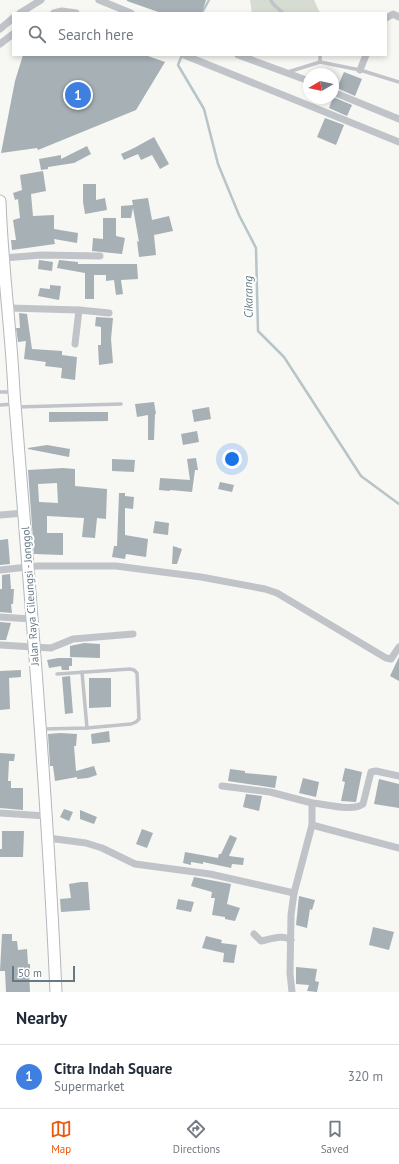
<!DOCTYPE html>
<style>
body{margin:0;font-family:"PT Sans",sans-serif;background:#f2f2f3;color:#1f2937}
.compass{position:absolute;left:303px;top:68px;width:36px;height:36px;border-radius:50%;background:#fff;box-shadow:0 2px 6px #0003;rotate:261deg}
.scale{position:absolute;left:12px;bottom:10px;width:63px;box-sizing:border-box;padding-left:4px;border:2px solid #667985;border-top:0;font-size:11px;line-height:14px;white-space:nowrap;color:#667985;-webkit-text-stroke:3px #fff;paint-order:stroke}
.you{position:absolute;left:232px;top:459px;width:14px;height:14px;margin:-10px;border:3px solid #fff;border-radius:50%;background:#1a73e8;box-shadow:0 0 0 6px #1a73e833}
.badge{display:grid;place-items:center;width:26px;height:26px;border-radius:50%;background:#ea580c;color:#fff;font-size:13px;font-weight:700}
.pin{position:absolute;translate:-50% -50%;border:2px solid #fff;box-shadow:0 1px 4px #0006}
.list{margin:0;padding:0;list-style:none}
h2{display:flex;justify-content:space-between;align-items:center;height:52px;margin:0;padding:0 16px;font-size:17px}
h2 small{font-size:13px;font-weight:400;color:#747a83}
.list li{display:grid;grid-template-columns:26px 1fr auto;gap:12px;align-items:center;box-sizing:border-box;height:64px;padding:0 16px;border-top:1px solid #e0e1e3}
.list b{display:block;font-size:15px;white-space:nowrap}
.list p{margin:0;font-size:13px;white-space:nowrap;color:#747a83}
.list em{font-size:13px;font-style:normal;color:#747a83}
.icon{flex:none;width:22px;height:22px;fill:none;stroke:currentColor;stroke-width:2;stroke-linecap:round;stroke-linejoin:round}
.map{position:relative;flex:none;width:399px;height:992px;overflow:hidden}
.search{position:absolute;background:#fff;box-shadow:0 2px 6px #0003;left:12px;right:12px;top:12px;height:44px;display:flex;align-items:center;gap:10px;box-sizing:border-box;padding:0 14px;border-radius:0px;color:#747a83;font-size:15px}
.sheet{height:116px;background:#fff}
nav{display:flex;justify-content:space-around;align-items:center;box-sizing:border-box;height:56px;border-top:1px solid #e0e1e3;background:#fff;font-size:11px;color:#747a83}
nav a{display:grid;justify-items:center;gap:2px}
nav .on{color:#ea580c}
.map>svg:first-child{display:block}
.green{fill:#d7dcd3}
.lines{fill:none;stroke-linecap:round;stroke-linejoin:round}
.stream{stroke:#b7c4c8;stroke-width:2.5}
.building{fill:#a6b0b5;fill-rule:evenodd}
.primary-casing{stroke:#b3b8bc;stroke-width:13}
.lane{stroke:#c0c4c8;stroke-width:3.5}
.street{stroke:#c0c4c8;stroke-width:7}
.primary{stroke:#fff;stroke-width:11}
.labels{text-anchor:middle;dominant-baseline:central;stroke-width:4;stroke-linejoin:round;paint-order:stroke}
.street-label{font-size:11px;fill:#667985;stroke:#fff}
.water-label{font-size:12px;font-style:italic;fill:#627a81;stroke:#fff}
</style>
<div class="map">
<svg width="399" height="992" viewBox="0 0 399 992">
<rect width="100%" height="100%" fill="#f7f7f4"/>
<path class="green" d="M250,0H314L320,13H252Z"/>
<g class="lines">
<g class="stream">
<path d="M202,13L209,0"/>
<path d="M182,55L178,65L204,109L218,164L239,215L256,248L258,331L284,357L361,476L399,504"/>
</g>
</g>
<g class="building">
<path d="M127,0H206L202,13H161L127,1Z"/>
<path d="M23,55H145L165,62L136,110L38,150L37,148L1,153L15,81Z"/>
<path d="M344,72L362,79L355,96L337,88Z"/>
<path d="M333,97L352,105L347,116L329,108Z"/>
<path d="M325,118L344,125L336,145L317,137Z"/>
<path d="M154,137L169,164L160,169L152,155L141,160L138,154L124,160L121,154L134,148Z"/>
<path d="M87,146L91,154L74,163L48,167V169L41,170L39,159L61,155V159Z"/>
<path d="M43,171L46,191L31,194L33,216L54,215V229L78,233L77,243L54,239L55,244L12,250L11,240H16L13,220L20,218L18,199L15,200L13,193L22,190L20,175Z"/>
<path d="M83,184H96V200L105,198L107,210L85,214L83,202Z"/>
<path d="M148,198L152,220L169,216L173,231L154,235L156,255L139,257L137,241L139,242L133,208L131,218H121V206L133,205L132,200Z"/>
<path d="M103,218H116V236L125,238L122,254L92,251L93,238L103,239Z"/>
<path d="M39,260L53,262L52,271L38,269Z"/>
<path d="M59,260L78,262V264H137L138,279L121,280L123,294L116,295L114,280L106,281V275H94V299H85V273L57,268Z"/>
<path d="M50,285L61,286L59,300L38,296L40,288L50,289Z"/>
<path d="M19,313L27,314L32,349L62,351V355L77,357L75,380L61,378L62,368L45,366L46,362L24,359L26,341L18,342L16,328H20Z"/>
<path d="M96,317L113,318L111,339L113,363L99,365L98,345H101V327L95,326Z"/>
<path d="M154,402L156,414H155L154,440H148V415L137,417L135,404Z"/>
<path d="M209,407L211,419L194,422L192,410Z"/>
<path d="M49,412H108V421L49,422Z"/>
<path d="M197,431L199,442L183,445L181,434Z"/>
<path d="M47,445L70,449L69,457L28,449V448Z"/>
<path d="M196,458L198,470H195L192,492L170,490V491L159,490L160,478L190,480L187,459Z"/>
<path d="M112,459L135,460L134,472L112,471Z"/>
<path d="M63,468L75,469V486L107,489L106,519L97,518L95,538L82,537L84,518L47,516V533H63V555L34,554L28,470ZM57,483L58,503L39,502L38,484Z"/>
<path d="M220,482L234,485L232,492L218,489Z"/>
<path d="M119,493H125V496L134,497L133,509L125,508V535L148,539L146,557L126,554L125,559L112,557L114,546H117Z"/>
<path d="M155,521L169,523L168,535L153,533Z"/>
<path d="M8,539L10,564L0,565V540Z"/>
<path d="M173,546L182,549L177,564H172Z"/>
<path d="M10,574L11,589H14L13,604H11L12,613L0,612V589H2V575Z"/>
<path d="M0,622L11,623L6,640H0Z"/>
<path d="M84,643L100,644V658L70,657V646Z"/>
<path d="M399,657V681L390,676Z"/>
<path d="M58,658H72V666H69V670H62L61,666L49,668L47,660Z"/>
<path d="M21,670V677L9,678L10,709L0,710V671Z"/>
<path d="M70,676L73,713L65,714L62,677Z"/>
<path d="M89,678H111V707L89,708Z"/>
<path d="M109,731L110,742L92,744L91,734Z"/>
<path d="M60,733L77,734L76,746H74L76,771L94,766L97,775L88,778L77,779V777L55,781L53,766H50L48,734Z"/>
<path d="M0,753L15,754L14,761H9L8,781H11V788H23V810L0,808Z"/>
<path d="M345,768L362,772L356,802L341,801L345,782L342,781Z"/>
<path d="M230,769L245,771V773L277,776L275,788L228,781Z"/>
<path d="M303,778L319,782L316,797L299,793Z"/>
<path d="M379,779L399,784V808L374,804Z"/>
<path d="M246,794L262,796L259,811L243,807Z"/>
<path d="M64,809L73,812L69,821L60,817Z"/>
<path d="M80,810L97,817L94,824L80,819Z"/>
<path d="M142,829L153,833L147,848L136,844Z"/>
<path d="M2,831H24L23,857H0V849H2Z"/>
<path d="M230,835L237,838L229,856L244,858L243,865L232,864L231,868L203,862V864L191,862V865L183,863L185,852L218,858L219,854H221Z"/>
<path d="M194,877L231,884L227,904L240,908L235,921L225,919V917L212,915L215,898H211L212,892L191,886Z"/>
<path d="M81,882H88L90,910L61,912L60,899L71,898L69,884Z"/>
<path d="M299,896L315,900L312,910L310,909L307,928L296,925Z"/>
<path d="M178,899L194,902L191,912L176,909Z"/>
<path d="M373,927L394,932L389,950L369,945Z"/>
<path d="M2,934H12V941H17L18,950L27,949L28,964H30V971H29L30,992H6L5,971H0Z"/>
<path d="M206,936L222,940L221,943L237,945L234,963L223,962L224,953L202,948Z"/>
<path d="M296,967L317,969L315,981L319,982L317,992L307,991L309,985L296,984Z"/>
</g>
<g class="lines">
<g class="primary-casing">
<path id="primary" d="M0,201C2,265 11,328 14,392C30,592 47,792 56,992"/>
</g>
<g class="lane">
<path d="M271,0L273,4L283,13"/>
<path d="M320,62V55"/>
<path d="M288,72L320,62L360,70L399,82"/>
<path d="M0,392H13"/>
<path d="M0,405L14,404"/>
<path d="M17,407L121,404"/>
<path d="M82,672L87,728"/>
<path d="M43,729L87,728L131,724L136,722L139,719L137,673L134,670L130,669L57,674"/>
</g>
<g class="street">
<path d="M99,0L131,13"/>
<path d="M20,13L41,0"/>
<path d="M54,13L62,11L76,13"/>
<path d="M386,18L393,14L399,17"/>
<path d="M0,29L13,18"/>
<path d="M0,44L13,34"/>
<path d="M184,55L399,142"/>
<path d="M238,55L309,81"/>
<path d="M360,70L366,55"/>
<path d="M333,92L399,119"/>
<path d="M4,258L41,255L100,256"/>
<path d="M9,308L79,310L109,313"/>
<path d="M75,344L79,310"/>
<path d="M0,515L24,513"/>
<path d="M0,570L37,566H116L201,577L265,589L277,593L386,658L391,659L399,647"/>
<path d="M0,617L31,619"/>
<path d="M0,645L51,648L73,639L133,634"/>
<path d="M222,786L270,792L312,803V825L294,893L291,915L290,973L292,992"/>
<path d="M312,803C325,804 353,812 363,804L371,772L376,771L399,776"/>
<path d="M0,813L46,816"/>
<path d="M312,825L399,848"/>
<path d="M48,838L86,843L102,848L135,864L210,874L294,893"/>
<path d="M254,934L261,941C271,939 283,934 291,940"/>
</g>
<use href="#primary" class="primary"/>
</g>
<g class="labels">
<g class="street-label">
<text transform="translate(30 596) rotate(-94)">Jalan Raya Cileungsi - Jonggol</text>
</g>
<g class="water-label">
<text transform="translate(248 297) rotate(-91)">Cikarang</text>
</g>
</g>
</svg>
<svg class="compass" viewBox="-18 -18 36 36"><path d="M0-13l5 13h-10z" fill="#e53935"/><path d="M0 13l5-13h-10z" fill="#747a83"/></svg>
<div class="scale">50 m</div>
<div class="you"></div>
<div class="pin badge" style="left:78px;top:95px;background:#3f7fe0">1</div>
<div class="search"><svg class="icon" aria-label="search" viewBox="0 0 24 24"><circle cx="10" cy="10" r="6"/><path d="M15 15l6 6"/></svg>Search here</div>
</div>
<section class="sheet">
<h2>Nearby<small></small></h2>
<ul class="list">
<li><span class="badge" style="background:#3f7fe0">1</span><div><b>Citra Indah Square</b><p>Supermarket</p></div><em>320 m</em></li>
</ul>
</section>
<nav>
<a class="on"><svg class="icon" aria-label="map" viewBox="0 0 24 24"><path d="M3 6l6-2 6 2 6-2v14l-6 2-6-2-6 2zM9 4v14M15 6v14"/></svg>Map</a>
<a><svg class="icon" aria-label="directions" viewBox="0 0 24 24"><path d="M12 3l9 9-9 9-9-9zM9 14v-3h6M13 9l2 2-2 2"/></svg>Directions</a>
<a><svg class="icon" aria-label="saved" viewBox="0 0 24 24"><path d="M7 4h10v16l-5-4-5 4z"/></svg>Saved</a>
</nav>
